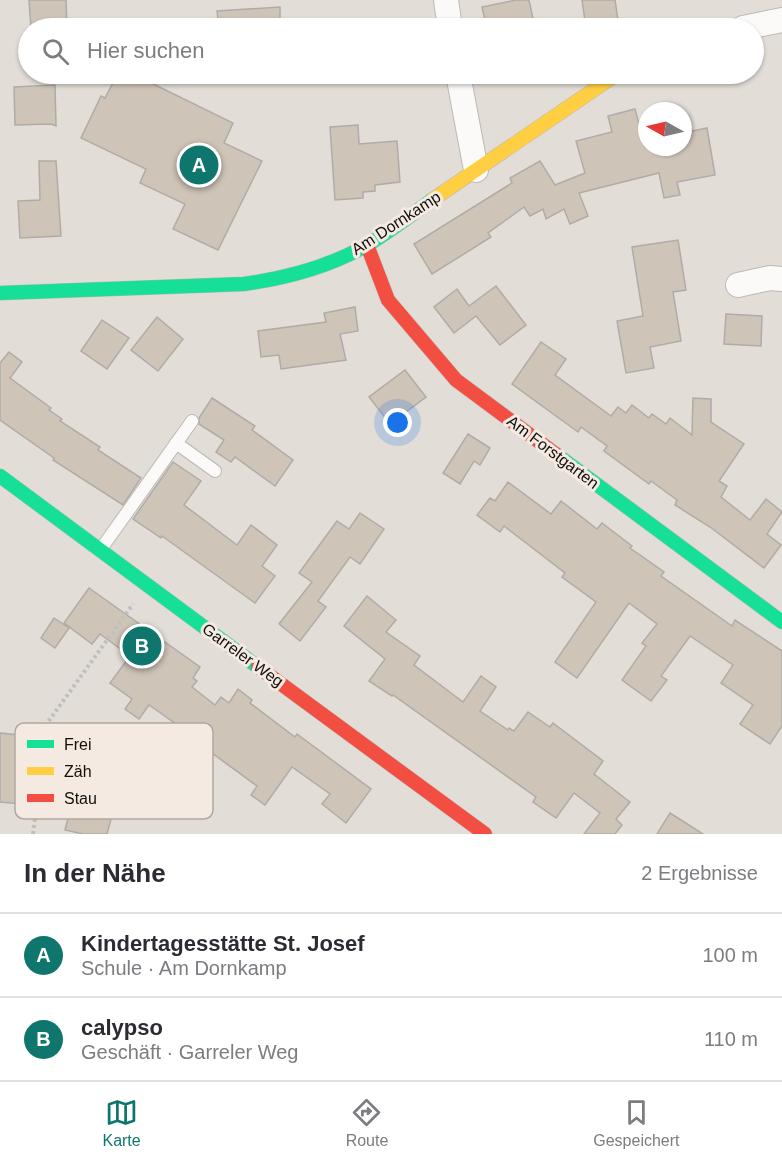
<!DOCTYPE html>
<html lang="de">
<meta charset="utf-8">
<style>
body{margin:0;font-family:Arial,sans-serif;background:#f2f2f3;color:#2b2b33}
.compass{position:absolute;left:638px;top:102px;width:54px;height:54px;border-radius:50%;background:#fff;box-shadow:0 2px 4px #0004;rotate:278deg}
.you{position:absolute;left:398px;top:423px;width:21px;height:21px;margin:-15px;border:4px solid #fff;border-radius:50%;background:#1a73e8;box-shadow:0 0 0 9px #1a73e833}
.badge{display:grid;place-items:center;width:39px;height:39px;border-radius:50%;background:#0f766e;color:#fff;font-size:20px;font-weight:700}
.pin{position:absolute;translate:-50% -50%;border:3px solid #fff;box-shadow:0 2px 6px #0006}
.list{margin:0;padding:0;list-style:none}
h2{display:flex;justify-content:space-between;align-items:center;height:78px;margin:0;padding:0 24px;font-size:26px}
h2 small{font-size:20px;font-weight:400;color:#7c7c81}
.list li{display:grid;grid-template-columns:39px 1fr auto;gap:18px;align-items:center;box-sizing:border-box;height:84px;padding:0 24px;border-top:2px solid #e1e1e2}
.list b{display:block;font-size:22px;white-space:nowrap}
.list p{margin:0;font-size:20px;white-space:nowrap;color:#7c7c81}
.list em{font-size:20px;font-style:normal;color:#7c7c81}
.icon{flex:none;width:33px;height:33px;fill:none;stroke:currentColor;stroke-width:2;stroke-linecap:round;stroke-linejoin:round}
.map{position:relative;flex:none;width:782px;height:834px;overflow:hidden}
.search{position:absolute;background:#fff;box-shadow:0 2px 4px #0004;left:18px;right:18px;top:18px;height:66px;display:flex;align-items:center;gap:15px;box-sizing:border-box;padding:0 21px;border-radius:33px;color:#7c7c81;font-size:22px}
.sheet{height:246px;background:#fff}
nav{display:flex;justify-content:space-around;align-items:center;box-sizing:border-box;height:84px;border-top:2px solid #e1e1e2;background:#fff;font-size:16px;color:#7c7c81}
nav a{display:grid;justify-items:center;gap:3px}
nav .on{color:#0f766e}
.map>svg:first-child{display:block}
.building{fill:#cfc4b8;stroke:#afaca8;stroke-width:1.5}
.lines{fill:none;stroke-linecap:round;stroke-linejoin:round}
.lane-casing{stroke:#bdb9b4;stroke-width:14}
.street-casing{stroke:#bdb9b4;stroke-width:26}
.fast-casing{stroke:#bdb9b4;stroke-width:15}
.slow-casing{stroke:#bdb9b4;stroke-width:15}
.jam-casing{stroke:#bdb9b4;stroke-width:15}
.path{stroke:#c1bfbd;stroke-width:4;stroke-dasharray:3 3;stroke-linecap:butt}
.lane{stroke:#fbfaf9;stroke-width:12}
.street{stroke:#fbfaf9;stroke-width:24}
.fast{stroke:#16e098;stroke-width:14}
.slow{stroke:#ffcf43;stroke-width:14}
.jam{stroke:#f24e42;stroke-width:14}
.labels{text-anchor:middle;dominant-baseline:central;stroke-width:6;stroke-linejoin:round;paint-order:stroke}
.street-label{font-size:16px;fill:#120f0c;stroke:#f4eae1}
.key{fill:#f4eae1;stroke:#b0a8a1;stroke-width:1.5}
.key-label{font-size:16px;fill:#120f0c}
</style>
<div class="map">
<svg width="782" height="834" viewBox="0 0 782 834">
<rect width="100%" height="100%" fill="#e2ddd7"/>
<g class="building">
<path d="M29,0H66L67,28H31Z"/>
<path d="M516,0H529L535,28H487L482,7Z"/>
<path d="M582,0H615L619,27L586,28Z"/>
<path d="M280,7V28H219L217,11Z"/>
<path d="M123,74H133L233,123L224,143L262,161L218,250L173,229L185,204L140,183L146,169L81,138L101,96L105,98L114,81L119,83Z"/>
<path d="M55,85L56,126L51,124L15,125L14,87Z"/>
<path d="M635,109L645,147H683V133L707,128L715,175L677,182L680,195L664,198L659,173L579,193L588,216L570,224L564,209L546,219L543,209L530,216L524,207L488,233L491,237L432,274L414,244L512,183L510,178L540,161L555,185L585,173L576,141L612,132L608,116Z"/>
<path d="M358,125L359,144L397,141L400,182L375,185V191L363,192V198L335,200L330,127Z"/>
<path d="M39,161H56L61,236L20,238L18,201L40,200Z"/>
<path d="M678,240L686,290L673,292L681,341L650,347L654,368L626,373L617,321L643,316L632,247Z"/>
<path d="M496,286L526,325L500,345L476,316L454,333L434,307L457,289L469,306Z"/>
<path d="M355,307L358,331L340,334L346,360L281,369L279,355L261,357L258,331L326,322L324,313Z"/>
<path d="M726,314L762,316L761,346L724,344Z"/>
<path d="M157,317L183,339L158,371L131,350Z"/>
<path d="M102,320L129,338L107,369L81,351Z"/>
<path d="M541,342L566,359L555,375L611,416L618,407L626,413L632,405L649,418L652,414L666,424L670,418L692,435L693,398L711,399V422L744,444L719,481L727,486L721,497L750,520L766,499L782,512L767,534L781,545L764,568L710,527L675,505L677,500L651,481L649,484L604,451L607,446L581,427L578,432L512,384Z"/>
<path d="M9,352L22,362L10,378L51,408L49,410L62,419L60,421L100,447L98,450L141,478L123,505L53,460L54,458L0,420V363Z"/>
<path d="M405,370L426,397L390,424L369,397Z"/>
<path d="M212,398L255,426L252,430L293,460L275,486L235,457L231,462L216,452L224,440L199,424V418Z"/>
<path d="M468,434L490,448L480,465L474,461L460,484L443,473Z"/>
<path d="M173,462L201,481L184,505L237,545L251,525L277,545L262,566L275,576L255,603L162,536L161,538L133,519Z"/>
<path d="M508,482L551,514L561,501L597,529L602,523L632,546L630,548L664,572L661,576L732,626L735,620L782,651V726L770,744L740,724L753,705L721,683L733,665L690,636L661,676L667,680L651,701L622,680L646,646L642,643L657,624L629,603L577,678L555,662L596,602L562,577L565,573L504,526L500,532L477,515L490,498L495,501Z"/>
<path d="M360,513L384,529L360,564L350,557L318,601L326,607L300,641L279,624L312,582L299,573L337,521L349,529Z"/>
<path d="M89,588L200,667L193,678L197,681L192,687L215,705L221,697L229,703L238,689L252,700L250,703L295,737L297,734L371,789L346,823L322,804L330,794L292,767L265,805L251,795L257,786L205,748L204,750L180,733L183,729L149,705L139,719L125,709L132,699L110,683L130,656L100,634L92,644L64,623Z"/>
<path d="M367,596L396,620L386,632L420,656L414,665L463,702L481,676L496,687L480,711L508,730L509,728L514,731L528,712L550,727L553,723L603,761L594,774L630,802L616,819L622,825L615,834H584L600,813L574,793L556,818L533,802L536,797L393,695L392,696L369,681L385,659L344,626Z"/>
<path d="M54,618L69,628L55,648L41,638Z"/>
<path d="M0,733L29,736L27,747L35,748L31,785L24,784L21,804L0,802Z"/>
<path d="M76,787L117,797L107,834H83L65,830Z"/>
<path d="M670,813L703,834H657Z"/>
</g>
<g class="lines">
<g class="lane-casing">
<g id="lane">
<path d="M176,443L215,471"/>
<path d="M101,549L192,421"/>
</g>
</g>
<g class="street-casing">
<g id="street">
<path d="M446,0L450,28"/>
<path d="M743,28L782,20"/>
<path d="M458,74L476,170"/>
<path d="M738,285L770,278L782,279"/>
</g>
</g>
<g class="fast-casing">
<g id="fast">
<path d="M0,293L244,284C287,278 329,267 367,245C389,232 411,215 432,200"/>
<path d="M557,455L782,622"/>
<path d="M0,476L258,667"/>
</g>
</g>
<g class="slow-casing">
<path id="slow" d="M432,200L617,74"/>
</g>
<g class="jam-casing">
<g id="jam">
<path d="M367,245L388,300L456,380L557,455"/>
<path d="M258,667L485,834"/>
</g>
</g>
<path class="path" d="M33,834L48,722L133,604"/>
<use href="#lane" class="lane"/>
<use href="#street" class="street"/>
<use href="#fast" class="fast"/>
<use href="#slow" class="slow"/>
<use href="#jam" class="jam"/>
</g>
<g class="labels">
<g class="street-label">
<text transform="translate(396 223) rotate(-33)">Am Dornkamp</text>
<text transform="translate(553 452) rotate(37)">Am Forstgarten</text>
<text transform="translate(243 655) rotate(36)">Garreler Weg</text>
</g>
</g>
<rect x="15" y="723" width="198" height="96" rx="9" class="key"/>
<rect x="27" y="740" width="27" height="8" fill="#16e098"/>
<rect x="27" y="767" width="27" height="8" fill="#ffcf43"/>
<rect x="27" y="794" width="27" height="8" fill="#f24e42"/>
<g class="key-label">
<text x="64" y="750">Frei</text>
<text x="64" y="777">Zäh</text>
<text x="64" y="804">Stau</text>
</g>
</svg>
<svg class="compass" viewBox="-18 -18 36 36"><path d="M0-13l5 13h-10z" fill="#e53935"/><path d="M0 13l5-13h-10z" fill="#7c7c81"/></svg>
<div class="you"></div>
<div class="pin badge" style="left:199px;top:165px">A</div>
<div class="pin badge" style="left:142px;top:646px">B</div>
<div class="search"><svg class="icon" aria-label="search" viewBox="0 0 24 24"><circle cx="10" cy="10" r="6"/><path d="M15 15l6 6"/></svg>Hier suchen</div>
</div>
<section class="sheet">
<h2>In der Nähe<small>2 Ergebnisse</small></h2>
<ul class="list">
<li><span class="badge">A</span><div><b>Kindertagesstätte St. Josef</b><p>Schule · Am Dornkamp</p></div><em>100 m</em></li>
<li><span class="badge">B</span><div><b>calypso</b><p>Geschäft · Garreler Weg</p></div><em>110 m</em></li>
</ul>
</section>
<nav>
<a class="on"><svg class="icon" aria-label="map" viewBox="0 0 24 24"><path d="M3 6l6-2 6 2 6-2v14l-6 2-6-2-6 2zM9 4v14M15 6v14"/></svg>Karte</a>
<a><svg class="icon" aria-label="directions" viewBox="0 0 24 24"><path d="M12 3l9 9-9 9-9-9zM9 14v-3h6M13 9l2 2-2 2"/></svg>Route</a>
<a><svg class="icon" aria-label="saved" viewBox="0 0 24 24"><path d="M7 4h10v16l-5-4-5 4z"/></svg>Gespeichert</a>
</nav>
